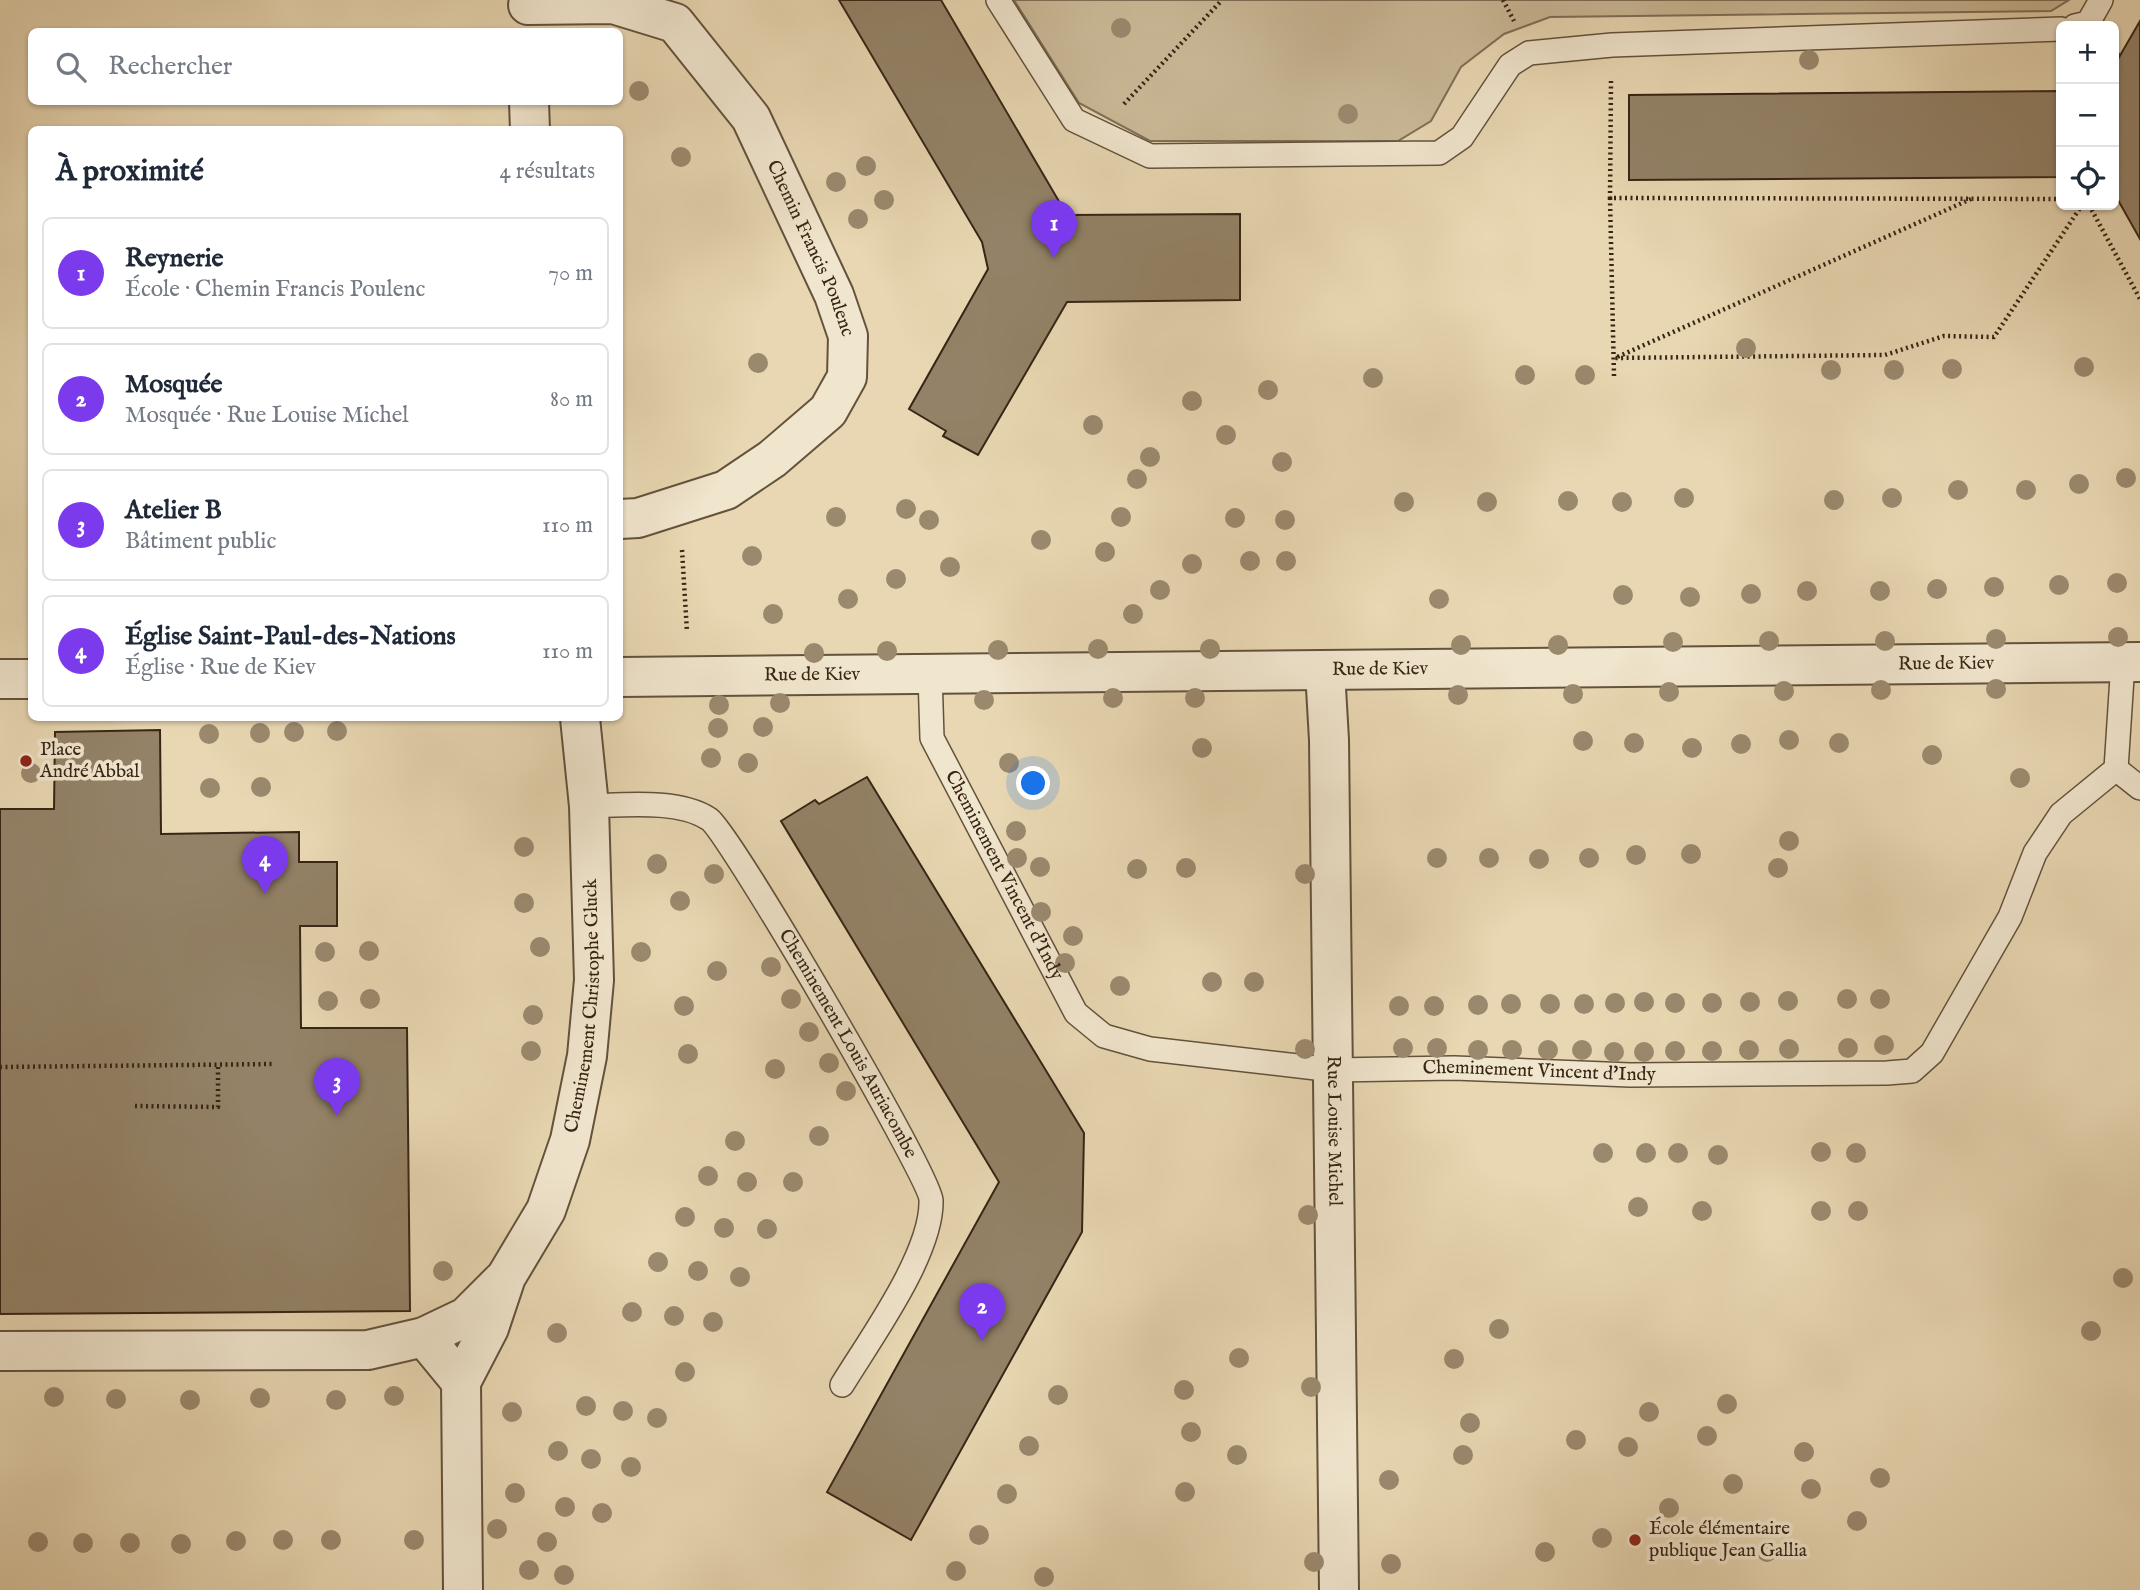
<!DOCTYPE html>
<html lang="fr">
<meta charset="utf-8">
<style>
body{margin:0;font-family:"IM FELL English",serif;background:#f2f2f3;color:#1f2937}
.controls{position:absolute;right:21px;top:21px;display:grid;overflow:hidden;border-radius:10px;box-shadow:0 2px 5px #0004}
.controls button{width:63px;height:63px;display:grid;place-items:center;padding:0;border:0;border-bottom:2px solid #e0e1e3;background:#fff;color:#1f2937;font:35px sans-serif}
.you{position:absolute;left:1034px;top:784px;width:24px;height:24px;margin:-18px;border:5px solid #fff;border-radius:50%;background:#1a73e8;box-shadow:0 0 0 10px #1a73e833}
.badge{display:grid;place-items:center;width:46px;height:46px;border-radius:50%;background:#7c3aed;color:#fff;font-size:23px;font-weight:700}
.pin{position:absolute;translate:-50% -58px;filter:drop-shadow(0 2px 4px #0008)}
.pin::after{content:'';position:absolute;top:37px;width:24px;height:21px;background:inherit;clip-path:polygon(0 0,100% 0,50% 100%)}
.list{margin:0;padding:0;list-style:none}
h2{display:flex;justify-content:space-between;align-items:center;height:91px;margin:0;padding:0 28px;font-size:30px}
h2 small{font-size:23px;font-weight:400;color:#747a83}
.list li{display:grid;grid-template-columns:46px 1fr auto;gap:21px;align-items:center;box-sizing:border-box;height:112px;margin:0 14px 14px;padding:0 14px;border:2px solid #e0e1e3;border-radius:10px}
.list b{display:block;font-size:26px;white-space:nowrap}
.list p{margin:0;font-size:23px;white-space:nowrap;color:#747a83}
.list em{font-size:23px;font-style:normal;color:#747a83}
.icon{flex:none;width:38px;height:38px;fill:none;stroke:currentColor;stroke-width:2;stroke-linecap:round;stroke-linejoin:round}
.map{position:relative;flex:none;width:2140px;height:1590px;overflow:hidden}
.search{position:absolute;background:#fff;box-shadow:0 2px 5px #0004;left:28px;top:28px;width:595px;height:77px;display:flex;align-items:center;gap:18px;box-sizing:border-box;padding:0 24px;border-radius:10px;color:#747a83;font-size:26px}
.panel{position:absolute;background:#fff;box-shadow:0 2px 5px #0004;left:28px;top:126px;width:595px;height:595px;border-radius:10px}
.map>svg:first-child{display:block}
.green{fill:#cab997;stroke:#806f56;stroke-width:2}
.building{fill:#938267;stroke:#372515;stroke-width:2}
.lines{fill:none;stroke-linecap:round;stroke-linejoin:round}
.lane-casing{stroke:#63523c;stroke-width:26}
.street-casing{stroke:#63523c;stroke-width:42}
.path{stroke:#372515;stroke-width:4.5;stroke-dasharray:2 3.5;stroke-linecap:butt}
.lane{stroke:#f0e5cd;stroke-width:23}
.street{stroke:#f0e5cd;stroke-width:38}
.tree{fill:#9b896e}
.poi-dot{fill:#8f2418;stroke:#f0e5cd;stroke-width:2.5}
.labels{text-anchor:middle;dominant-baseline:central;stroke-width:7;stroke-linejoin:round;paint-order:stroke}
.street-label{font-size:19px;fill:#372515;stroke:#f0e5cd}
.poi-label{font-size:19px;fill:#372515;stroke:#f0e5cd;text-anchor:start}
</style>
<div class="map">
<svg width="2140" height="1590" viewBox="0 0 2140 1590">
<rect width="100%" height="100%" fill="#e8d7b2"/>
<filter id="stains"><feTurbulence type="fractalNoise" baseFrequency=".00286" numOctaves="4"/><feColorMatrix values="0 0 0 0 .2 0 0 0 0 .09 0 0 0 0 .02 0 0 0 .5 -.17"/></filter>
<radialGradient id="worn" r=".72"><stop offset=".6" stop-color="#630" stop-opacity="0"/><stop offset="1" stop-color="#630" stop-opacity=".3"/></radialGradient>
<path class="green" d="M1014,0H2069L2051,11L1550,17L1504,34L1461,67L1431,121L1398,141H1150L1079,103Z"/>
<g class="building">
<path d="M839,0H941L1067,215L1240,214V300L1067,302L978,455L943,436L946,431L909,409L988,269L982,242Z"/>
<path d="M2140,21V239L2114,193V66Z"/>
<path d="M2061,91V177L1629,180V95Z"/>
<path d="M160,730L161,834L299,832V862H337V926H300L301,1028H407L410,1311L0,1314V809H54L55,732Z"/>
<path d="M867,777L1084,1133L1082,1232L911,1540L827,1492L999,1182L781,821L815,800L819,804Z"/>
</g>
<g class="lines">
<g class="lane-casing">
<g id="lane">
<path d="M998,0L1074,120L1150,156L1439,153L1462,137L1510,65L1529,53L1612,45L2061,29"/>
<path d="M2075,26L2088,23L2101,0"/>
<path id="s1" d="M930,674L932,738L1076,1013L1104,1036L1150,1049L1333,1070L1454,1068L1630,1075L1887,1073L1912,1071L1932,1053L2010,917L2035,853L2061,814L2116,769L2123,662"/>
<path d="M2116,769L2140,788"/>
<path id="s2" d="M589,806C624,805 679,799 709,819C729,832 930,1176 931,1200C933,1253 870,1339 842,1385"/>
</g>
</g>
<g class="street-casing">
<g id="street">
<path id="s3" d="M528,5L613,4L675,23L751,118L834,295L848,336L847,377L828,411L772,459L726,490L638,518L620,519"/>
<path d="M529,102L530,130"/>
<path id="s4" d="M1325,671L1329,740L1339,1590"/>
<path id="s5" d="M620,677L2140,662"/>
<path d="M0,679H32"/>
<path d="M424,1337L461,1382L463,1590"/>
<path d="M0,1351L368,1350L424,1337L466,1317L502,1281"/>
<path id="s6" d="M461,1382L489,1328L506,1277L546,1210L570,1140L587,1056L594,980L589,806L580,718"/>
</g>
</g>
<g class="path">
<path d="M1503,0L1514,21"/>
<path d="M2114,50L2119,56"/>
<path d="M1611,81L1610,198L2061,199"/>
<path d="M1124,104L1222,0"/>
<path d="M1610,198L1614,376"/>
<path d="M1971,199L1615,358L1885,355L1944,336L1994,337L2082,205"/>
<path d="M2089,205L2140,299"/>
<path d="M682,550L687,632"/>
<path d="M0,1067L275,1064"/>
<path d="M135,1106L218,1107V1064"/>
</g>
<use href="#lane" class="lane"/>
<use href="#street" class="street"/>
</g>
<g class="tree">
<circle cx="1121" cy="28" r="10"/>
<circle cx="1809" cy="60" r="10"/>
<circle cx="639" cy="91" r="10"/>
<circle cx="1348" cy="114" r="10"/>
<circle cx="681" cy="157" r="10"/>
<circle cx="866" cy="166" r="10"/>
<circle cx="836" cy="182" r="10"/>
<circle cx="884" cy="200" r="10"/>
<circle cx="858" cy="219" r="10"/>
<circle cx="1746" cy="348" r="10"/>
<circle cx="758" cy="363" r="10"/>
<circle cx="2084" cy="367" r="10"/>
<circle cx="1952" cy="369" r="10"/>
<circle cx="1831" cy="370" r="10"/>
<circle cx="1894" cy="370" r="10"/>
<circle cx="1525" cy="375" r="10"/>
<circle cx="1585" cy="375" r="10"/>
<circle cx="1373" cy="378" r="10"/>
<circle cx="1268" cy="390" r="10"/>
<circle cx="1192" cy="401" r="10"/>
<circle cx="1093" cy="425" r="10"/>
<circle cx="1226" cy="435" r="10"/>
<circle cx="1150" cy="457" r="10"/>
<circle cx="1282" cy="462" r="10"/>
<circle cx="2126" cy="478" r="10"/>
<circle cx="1137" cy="479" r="10"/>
<circle cx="2079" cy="484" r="10"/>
<circle cx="1958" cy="490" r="10"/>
<circle cx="2026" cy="490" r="10"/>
<circle cx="1684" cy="498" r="10"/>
<circle cx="1892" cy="498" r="10"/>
<circle cx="1834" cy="500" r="10"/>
<circle cx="1568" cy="501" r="10"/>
<circle cx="1404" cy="502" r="10"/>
<circle cx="1487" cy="502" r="10"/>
<circle cx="1622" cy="502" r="10"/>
<circle cx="906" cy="509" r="10"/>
<circle cx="836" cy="517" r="10"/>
<circle cx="1121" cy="517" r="10"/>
<circle cx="1235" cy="518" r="10"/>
<circle cx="929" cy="520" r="10"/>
<circle cx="1285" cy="520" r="10"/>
<circle cx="1041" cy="540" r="10"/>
<circle cx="1105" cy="552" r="10"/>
<circle cx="752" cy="556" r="10"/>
<circle cx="1250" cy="561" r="10"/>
<circle cx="1286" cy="561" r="10"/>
<circle cx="1192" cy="564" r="10"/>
<circle cx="950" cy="567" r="10"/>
<circle cx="896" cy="579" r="10"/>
<circle cx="2117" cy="583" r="10"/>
<circle cx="2059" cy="585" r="10"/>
<circle cx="1994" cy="587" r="10"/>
<circle cx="1937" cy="589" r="10"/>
<circle cx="1160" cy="590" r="10"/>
<circle cx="1807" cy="591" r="10"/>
<circle cx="1880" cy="591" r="10"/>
<circle cx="1751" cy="594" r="10"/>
<circle cx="1623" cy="595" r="10"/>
<circle cx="1690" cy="597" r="10"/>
<circle cx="848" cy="599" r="10"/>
<circle cx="1439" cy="599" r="10"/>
<circle cx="773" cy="614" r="10"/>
<circle cx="1133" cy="614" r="10"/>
<circle cx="2118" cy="637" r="10"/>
<circle cx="1996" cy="639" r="10"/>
<circle cx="1769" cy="641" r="10"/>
<circle cx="1885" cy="641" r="10"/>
<circle cx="1673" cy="642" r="10"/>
<circle cx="1461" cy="645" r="10"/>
<circle cx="1558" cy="645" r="10"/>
<circle cx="1098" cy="649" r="10"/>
<circle cx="1210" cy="649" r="10"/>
<circle cx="998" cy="650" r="10"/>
<circle cx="887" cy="651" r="10"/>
<circle cx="814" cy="653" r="10"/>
<circle cx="1996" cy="689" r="10"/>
<circle cx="1881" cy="690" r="10"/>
<circle cx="1784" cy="691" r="10"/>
<circle cx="1669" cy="692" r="10"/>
<circle cx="1573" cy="694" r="10"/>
<circle cx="1458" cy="695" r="10"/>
<circle cx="1113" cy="698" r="10"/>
<circle cx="1195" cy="698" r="10"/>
<circle cx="984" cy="700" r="10"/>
<circle cx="780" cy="703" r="10"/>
<circle cx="719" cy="705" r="10"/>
<circle cx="763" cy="727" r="10"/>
<circle cx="718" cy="728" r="10"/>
<circle cx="337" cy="731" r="10"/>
<circle cx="294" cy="732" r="10"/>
<circle cx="260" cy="733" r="10"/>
<circle cx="209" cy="734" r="10"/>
<circle cx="1789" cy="740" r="10"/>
<circle cx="1583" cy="741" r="10"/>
<circle cx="1634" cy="743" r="10"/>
<circle cx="1839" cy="743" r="10"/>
<circle cx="1741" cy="744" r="10"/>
<circle cx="1202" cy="748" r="10"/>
<circle cx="1692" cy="748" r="10"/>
<circle cx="1932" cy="755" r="10"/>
<circle cx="711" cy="758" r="10"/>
<circle cx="748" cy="763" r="10"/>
<circle cx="1009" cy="763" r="10"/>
<circle cx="31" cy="773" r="10"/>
<circle cx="2020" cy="778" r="10"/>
<circle cx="261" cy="787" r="10"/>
<circle cx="210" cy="788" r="10"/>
<circle cx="1016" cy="831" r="10"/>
<circle cx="1789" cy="841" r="10"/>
<circle cx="524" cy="847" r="10"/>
<circle cx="1691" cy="854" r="10"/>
<circle cx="1636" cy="855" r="10"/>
<circle cx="1017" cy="858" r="10"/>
<circle cx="1437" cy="858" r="10"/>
<circle cx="1489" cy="858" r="10"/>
<circle cx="1589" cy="858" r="10"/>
<circle cx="1539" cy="859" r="10"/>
<circle cx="657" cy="864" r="10"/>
<circle cx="1040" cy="867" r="10"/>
<circle cx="1186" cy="868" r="10"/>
<circle cx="1778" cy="868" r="10"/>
<circle cx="1137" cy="869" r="10"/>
<circle cx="714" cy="874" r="10"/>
<circle cx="1305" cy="874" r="10"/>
<circle cx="680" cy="901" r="10"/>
<circle cx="524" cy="903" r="10"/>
<circle cx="1041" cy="912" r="10"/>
<circle cx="1073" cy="936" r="10"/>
<circle cx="540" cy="947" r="10"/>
<circle cx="369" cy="951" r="10"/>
<circle cx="325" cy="952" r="10"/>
<circle cx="641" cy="952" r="10"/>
<circle cx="1065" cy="963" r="10"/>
<circle cx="771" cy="967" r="10"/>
<circle cx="717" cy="971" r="10"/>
<circle cx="1212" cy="982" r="10"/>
<circle cx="1254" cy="982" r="10"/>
<circle cx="1120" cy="986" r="10"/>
<circle cx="370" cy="999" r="10"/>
<circle cx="791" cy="999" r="10"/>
<circle cx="1847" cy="999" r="10"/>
<circle cx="1880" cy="999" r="10"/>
<circle cx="328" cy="1001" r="10"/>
<circle cx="1788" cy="1001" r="10"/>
<circle cx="1644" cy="1002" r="10"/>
<circle cx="1750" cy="1002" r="10"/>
<circle cx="1615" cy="1003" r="10"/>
<circle cx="1675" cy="1003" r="10"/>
<circle cx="1712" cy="1003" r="10"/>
<circle cx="1511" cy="1004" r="10"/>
<circle cx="1550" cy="1004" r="10"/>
<circle cx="1584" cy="1004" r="10"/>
<circle cx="1478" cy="1005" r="10"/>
<circle cx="684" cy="1006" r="10"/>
<circle cx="1399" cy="1006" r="10"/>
<circle cx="1434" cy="1006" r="10"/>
<circle cx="533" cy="1015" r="10"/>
<circle cx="809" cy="1032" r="10"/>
<circle cx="1884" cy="1045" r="10"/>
<circle cx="1403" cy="1048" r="10"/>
<circle cx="1437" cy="1048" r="10"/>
<circle cx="1848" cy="1048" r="10"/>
<circle cx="1305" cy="1049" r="10"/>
<circle cx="1789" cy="1049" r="10"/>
<circle cx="1478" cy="1050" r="10"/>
<circle cx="1512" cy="1050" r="10"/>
<circle cx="1548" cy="1050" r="10"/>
<circle cx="1582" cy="1050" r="10"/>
<circle cx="1749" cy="1050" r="10"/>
<circle cx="531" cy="1051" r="10"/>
<circle cx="1675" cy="1051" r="10"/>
<circle cx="1712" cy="1051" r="10"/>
<circle cx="1614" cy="1052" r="10"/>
<circle cx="1644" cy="1052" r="10"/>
<circle cx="688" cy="1054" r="10"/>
<circle cx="829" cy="1063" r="10"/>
<circle cx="775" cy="1069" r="10"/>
<circle cx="846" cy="1091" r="10"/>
<circle cx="819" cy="1136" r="10"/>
<circle cx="735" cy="1141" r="10"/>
<circle cx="1821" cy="1152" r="10"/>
<circle cx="1603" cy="1153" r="10"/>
<circle cx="1646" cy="1153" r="10"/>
<circle cx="1678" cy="1153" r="10"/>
<circle cx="1856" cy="1153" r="10"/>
<circle cx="1718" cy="1155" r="10"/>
<circle cx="708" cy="1176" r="10"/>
<circle cx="747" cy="1182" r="10"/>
<circle cx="793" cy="1182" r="10"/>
<circle cx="1638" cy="1207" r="10"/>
<circle cx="1702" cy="1211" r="10"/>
<circle cx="1821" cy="1211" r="10"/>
<circle cx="1858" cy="1211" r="10"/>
<circle cx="1308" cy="1215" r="10"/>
<circle cx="685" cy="1217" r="10"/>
<circle cx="724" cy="1228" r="10"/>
<circle cx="767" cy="1229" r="10"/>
<circle cx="658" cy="1262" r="10"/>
<circle cx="443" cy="1271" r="10"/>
<circle cx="698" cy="1271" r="10"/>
<circle cx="740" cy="1277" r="10"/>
<circle cx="2123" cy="1278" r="10"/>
<circle cx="632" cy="1312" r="10"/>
<circle cx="674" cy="1316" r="10"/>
<circle cx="713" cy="1322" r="10"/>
<circle cx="1499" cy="1329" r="10"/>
<circle cx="2091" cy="1331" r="10"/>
<circle cx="557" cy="1333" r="10"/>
<circle cx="1239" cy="1358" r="10"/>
<circle cx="1454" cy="1359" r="10"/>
<circle cx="685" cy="1372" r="10"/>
<circle cx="1311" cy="1387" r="10"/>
<circle cx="1184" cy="1390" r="10"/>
<circle cx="1058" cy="1395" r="10"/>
<circle cx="394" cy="1396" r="10"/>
<circle cx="54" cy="1397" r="10"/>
<circle cx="260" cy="1398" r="10"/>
<circle cx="116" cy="1399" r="10"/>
<circle cx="190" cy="1400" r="10"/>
<circle cx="336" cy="1400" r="10"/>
<circle cx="1727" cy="1404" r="10"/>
<circle cx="586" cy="1406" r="10"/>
<circle cx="623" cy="1411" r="10"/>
<circle cx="512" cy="1412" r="10"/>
<circle cx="1649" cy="1412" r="10"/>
<circle cx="657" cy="1418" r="10"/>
<circle cx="1470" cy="1423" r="10"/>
<circle cx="1191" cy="1432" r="10"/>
<circle cx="1707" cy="1436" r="10"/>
<circle cx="1576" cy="1440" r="10"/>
<circle cx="1029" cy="1446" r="10"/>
<circle cx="1628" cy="1447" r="10"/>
<circle cx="558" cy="1451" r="10"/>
<circle cx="1804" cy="1452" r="10"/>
<circle cx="1237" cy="1455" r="10"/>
<circle cx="1463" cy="1455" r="10"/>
<circle cx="591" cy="1459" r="10"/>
<circle cx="631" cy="1467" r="10"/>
<circle cx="1880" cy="1478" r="10"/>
<circle cx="1389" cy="1480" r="10"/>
<circle cx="1733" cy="1484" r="10"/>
<circle cx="1811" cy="1489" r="10"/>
<circle cx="1185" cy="1492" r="10"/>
<circle cx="515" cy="1493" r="10"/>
<circle cx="1007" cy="1494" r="10"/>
<circle cx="565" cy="1507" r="10"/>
<circle cx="1669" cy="1508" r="10"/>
<circle cx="602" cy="1513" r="10"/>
<circle cx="1857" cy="1521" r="10"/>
<circle cx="497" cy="1529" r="10"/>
<circle cx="979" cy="1535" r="10"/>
<circle cx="1602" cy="1538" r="10"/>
<circle cx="283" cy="1540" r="10"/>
<circle cx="331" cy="1540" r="10"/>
<circle cx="414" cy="1540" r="10"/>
<circle cx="236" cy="1541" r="10"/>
<circle cx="38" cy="1542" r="10"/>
<circle cx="547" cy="1542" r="10"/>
<circle cx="83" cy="1543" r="10"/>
<circle cx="130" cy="1543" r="10"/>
<circle cx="181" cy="1544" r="10"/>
<circle cx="1545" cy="1552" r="10"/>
<circle cx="1767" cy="1552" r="10"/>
<circle cx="1314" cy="1562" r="10"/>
<circle cx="1391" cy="1564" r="10"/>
<circle cx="529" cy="1570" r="10"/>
<circle cx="956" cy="1571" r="10"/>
<circle cx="564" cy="1575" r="10"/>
<circle cx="1044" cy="1577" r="10"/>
</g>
<g class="poi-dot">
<circle cx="26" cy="761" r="7"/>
<circle cx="1635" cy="1540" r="7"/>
</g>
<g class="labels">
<g class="street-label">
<text stroke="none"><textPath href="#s3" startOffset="415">Chemin Francis Poulenc</textPath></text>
<text stroke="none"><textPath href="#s5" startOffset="1326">Rue de Kiev</textPath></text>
<text stroke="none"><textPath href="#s5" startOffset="760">Rue de Kiev</textPath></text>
<text stroke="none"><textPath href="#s5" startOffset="192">Rue de Kiev</textPath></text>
<text stroke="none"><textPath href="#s1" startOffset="219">Cheminement Vincent d'Indy</textPath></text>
<text stroke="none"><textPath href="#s6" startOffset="402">Cheminement Christophe Gluck</textPath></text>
<text stroke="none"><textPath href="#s2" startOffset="387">Cheminement Louis Auriacombe</textPath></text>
<text stroke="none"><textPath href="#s1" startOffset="849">Cheminement Vincent d'Indy</textPath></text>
<text stroke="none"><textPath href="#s4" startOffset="460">Rue Louise Michel</textPath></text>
</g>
<g class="poi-label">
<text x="40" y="750">Place<tspan x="40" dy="22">André Abbal</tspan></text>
<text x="1649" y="1529">École élémentaire<tspan x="1649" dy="22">publique Jean Gallia</tspan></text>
</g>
</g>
<rect width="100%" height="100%" filter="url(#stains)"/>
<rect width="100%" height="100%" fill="url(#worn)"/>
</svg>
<div class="controls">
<button>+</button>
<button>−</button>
<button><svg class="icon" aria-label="locate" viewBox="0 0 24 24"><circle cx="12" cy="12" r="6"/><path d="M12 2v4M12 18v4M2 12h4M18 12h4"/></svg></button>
</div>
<div class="you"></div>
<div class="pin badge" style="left:1054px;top:258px">1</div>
<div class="pin badge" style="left:982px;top:1341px">2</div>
<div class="pin badge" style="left:337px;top:1116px">3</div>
<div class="pin badge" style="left:265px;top:894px">4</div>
<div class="search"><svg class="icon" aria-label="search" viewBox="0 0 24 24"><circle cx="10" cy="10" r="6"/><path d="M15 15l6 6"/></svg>Rechercher</div>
<section class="panel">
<h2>À proximité<small>4 résultats</small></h2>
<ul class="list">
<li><span class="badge">1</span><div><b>Reynerie</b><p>École · Chemin Francis Poulenc</p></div><em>70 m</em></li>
<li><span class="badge">2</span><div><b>Mosquée</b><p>Mosquée · Rue Louise Michel</p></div><em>80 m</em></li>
<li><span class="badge">3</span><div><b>Atelier B</b><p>Bâtiment public</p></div><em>110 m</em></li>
<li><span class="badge">4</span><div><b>Église Saint-Paul-des-Nations</b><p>Église · Rue de Kiev</p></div><em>110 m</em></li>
</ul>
</section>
</div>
